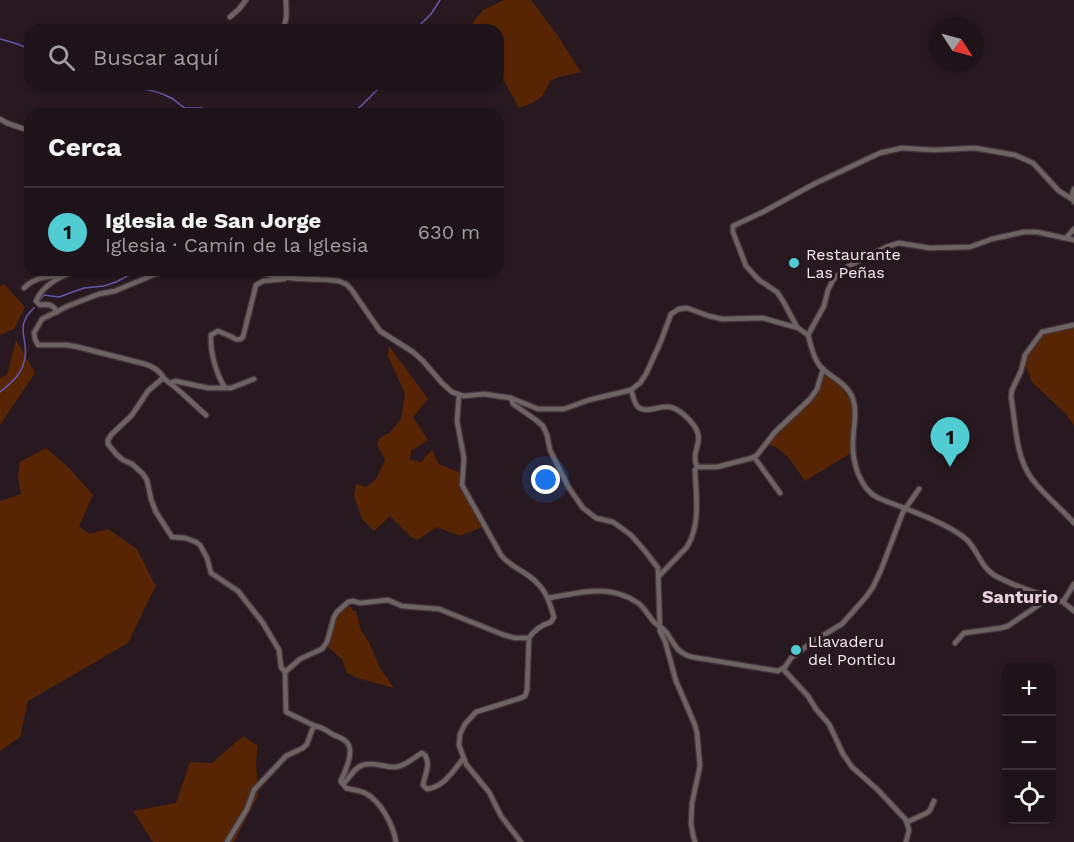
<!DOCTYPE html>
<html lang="es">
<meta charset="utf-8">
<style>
body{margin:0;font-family:"Work Sans",sans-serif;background:#261c21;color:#f1f3f6}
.controls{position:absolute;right:18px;bottom:18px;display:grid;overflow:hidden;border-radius:12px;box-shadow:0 2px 4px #0004}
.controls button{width:54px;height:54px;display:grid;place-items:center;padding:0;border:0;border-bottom:2px solid #3c3237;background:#1e1318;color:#f1f3f6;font:30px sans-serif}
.compass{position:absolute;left:930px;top:18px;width:54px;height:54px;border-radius:50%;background:#1e1318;box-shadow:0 2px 4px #0004;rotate:126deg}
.you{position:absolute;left:546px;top:480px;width:21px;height:21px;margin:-15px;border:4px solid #fff;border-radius:50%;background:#1a73e8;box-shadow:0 0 0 9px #1a73e833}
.badge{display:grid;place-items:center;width:39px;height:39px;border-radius:50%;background:#51ccd2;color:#111;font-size:20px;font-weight:700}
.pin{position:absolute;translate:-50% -50px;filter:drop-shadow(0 2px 3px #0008)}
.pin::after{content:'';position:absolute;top:32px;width:21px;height:18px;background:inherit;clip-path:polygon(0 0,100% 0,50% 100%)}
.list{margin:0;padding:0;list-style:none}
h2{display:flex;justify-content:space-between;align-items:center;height:78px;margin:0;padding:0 24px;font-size:26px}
h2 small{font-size:20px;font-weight:400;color:#a19ea2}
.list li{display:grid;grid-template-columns:39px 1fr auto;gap:18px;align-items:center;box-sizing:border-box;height:90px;padding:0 24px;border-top:2px solid #3c3237}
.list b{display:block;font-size:22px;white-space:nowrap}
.list p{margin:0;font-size:20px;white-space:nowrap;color:#a19ea2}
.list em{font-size:20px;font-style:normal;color:#a19ea2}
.icon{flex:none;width:33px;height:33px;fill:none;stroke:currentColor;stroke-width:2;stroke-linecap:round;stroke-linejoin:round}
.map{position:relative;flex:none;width:1074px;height:842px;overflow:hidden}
.search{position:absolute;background:#1e1318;box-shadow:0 2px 4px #0004;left:24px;top:24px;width:480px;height:66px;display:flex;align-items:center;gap:15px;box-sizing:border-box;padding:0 21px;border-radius:18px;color:#a19ea2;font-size:22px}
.panel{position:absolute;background:#1e1318;box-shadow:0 2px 4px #0004;left:24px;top:108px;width:480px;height:168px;border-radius:18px}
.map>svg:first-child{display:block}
.green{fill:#582504}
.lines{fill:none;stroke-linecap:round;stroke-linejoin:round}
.stream{stroke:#6658ab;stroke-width:1.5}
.minor-casing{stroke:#45363d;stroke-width:7}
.minor{stroke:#6d6363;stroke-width:4.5}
.poi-dot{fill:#51ccd2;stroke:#281920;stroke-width:2}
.labels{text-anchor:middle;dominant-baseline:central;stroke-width:6;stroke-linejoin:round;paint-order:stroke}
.poi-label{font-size:16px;fill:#f4e8ed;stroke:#281920;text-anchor:start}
.neighbourhood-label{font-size:18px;font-weight:bold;fill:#e7d1db;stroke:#281920}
</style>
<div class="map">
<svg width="1074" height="842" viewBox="0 0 1074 842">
<rect width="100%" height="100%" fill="#281920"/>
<g class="green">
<path d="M504,0H531L558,36L581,72L559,77L550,81C543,99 537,102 519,108L498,70V30H467L483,10Z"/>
<path d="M4,284L25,307L14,329L0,335V286Z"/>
<path d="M1074,325V425L1065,413L1032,382L1026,367L1025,355L1047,330Z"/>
<path d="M16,340L35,373L0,425V378L7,375Z"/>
<path d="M389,346L428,399L413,417L428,440L411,451L410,460L421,462L432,450L439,464L458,472L482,527L460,536L437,527L417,540L410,536L390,516L374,531L362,519L354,496L356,484L366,487L376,479L385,460L377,444L380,438L390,432L401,419L405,394L388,356Z"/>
<path d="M825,374C831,376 836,380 840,385C855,401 852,415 851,434C850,441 851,447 851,453L805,481C795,467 786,449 768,444C780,427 798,415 812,400C819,392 819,382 825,374Z"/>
<path d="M46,448L69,468L93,495L79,526L89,534L108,529L137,549L154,583L156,585L128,643L28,701L20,737L0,751V501L21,494L18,478L20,462Z"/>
<path d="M348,602L353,611H356L361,631L369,642L380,668L394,688L357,678L347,673L342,659L325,645L334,617Z"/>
<path d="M243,736L258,746L256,760L258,796L234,842H153L133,811L176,803L190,762L212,763Z"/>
</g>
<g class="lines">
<g class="stream">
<path d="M415,30L431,14L440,0"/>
<path d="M0,39C11,42 21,44 30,50"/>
<path d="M101,84C123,89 148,86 169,97C175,99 179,105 185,108H202L210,114"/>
<path d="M344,114L354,110"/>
<path d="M358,114L356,110L361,106L383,84"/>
<path d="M40,300L44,295L59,297L84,288L104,286L116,282L139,270"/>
<path d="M0,392C10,384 21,375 24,362C31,340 12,328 34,308"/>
</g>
<g class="minor-casing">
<g id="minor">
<path d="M230,17L239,9L246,0"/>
<path d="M282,30C288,20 286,11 286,0"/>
<path d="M0,119L7,123L30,131"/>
<path d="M1074,189L1072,195L1074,202"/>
<path d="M1066,238L1074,229"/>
<path d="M170,270L153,275L115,291L99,294L68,306L42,319L34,333L35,339L38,345H67L78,347L145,364C151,366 157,369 161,374C166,380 161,376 167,381C181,391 193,404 206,415"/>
<path d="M256,270C277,281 315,278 339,281L346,284L351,289L380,331L413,352L423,361L442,383L452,392L464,396L484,394L511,398L538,409H564L589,400L631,390L640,383L646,374L661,341L671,314L679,309L687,308L709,316L722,319L763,318L798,328L808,335"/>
<path d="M24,288C35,277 48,276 62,276"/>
<path d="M57,312C53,304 48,304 40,305L36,301C43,284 64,274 80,270"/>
<path d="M1074,325L1042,332L1025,355L1021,371L1012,390L1011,397C1016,424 1015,456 1032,479C1044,495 1061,508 1074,523"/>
<path d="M797,327L783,301L777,292L759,280L746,266L733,232V226L763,212L814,184L880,153L902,148L934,150L975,148L1015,155L1033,163L1059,191L1072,199"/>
<path d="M808,335C811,345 813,358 820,366C830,378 850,383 854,403C857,415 853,429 853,441C852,461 859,488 878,498C903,508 946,522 966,539C978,550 980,566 994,575C1008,583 1022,588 1037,593C1045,596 1055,598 1063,602C1067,605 1070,608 1074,611"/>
<path d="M808,335L824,306L828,290L833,280L845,268L886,247L899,243L930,248L970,247L992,239L1024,232H1037L1074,240"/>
<path d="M232,337L218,331L211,335C210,353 216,373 225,388H231L254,379"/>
<path d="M232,337C236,340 239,341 243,337L256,285L263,281L284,279"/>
<path d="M163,378L148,391L132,415L111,435L108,440V444L117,455L123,460L132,464L143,474L147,480L151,499L156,512L172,537L185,538L196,542L200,545L207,558L211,573L238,591L263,623L279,650L281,667L285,672"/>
<path d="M170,383L175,381L208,388H225"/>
<path d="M631,390C633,395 634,403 638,407C647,414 660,405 670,407C679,409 690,419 695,427C705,444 690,449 697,467"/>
<path d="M459,395L457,421L464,458L462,485L501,555C507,563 515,567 523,572C543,584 548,596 554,617L551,622C542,625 534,630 529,638L527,690L525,696L521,698L476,712L465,724L460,734L459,745L466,764L489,792L501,816L521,842"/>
<path d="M511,398L513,404L536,420L543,426L547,435L550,450L569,488L583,508L596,518L613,522L631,535L645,551L658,568L660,631L665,641L676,681L695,725L697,733L700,766L692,803L691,823L693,835L695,842"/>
<path d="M754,457L780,493"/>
<path d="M659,576L687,547C701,524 696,495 695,470L697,467H717L752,458L757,455L775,432L810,399L817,389L823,369"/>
<path d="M548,598C580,593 609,583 638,603C644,607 648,615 653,621C657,626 663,627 667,633C675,645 677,653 692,657L778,671L785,667L791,658L812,642L842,624L866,597L873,587L881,570L903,512L919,489"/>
<path d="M1063,602L1074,584"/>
<path d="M955,643L964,633L1001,628L1008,626L1046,600L1048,596"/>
<path d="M783,669L808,696L816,709L829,724L843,754L852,767L878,790L906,820L909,830L906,842"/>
<path d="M315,726L286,712L285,672L300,659L322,649L327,642L334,617L337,612L348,602L353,601L360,603L388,600L402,606L439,609L504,635L515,638H529"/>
<path d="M343,784L346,788C352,790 359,790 365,793C381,801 393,825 396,842"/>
<path d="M907,822L927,813L930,810L934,801"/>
<path d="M227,842L247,809L254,790L286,756L303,748L307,744L312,730L315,726C322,727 326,730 332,734C337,737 345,738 348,744C354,752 345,772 341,780V782L343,784C350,778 354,767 363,765C374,761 385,768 396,767C407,765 413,758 422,753L425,755C431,765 425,774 423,785L427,789C444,787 453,771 463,759"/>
</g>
</g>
<use href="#minor" class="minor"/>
</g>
<g class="poi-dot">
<circle cx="794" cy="263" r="6"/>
<circle cx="796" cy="650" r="6"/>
</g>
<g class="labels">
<g class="poi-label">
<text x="806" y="254">Restaurante<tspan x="806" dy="18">Las Peñas</tspan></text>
<text x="808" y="641">Llavaderu<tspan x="808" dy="18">del Ponticu</tspan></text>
</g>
<g class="neighbourhood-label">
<text x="1020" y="596">Santurio</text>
</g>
</g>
</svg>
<div class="controls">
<button>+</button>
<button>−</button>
<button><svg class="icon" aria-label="locate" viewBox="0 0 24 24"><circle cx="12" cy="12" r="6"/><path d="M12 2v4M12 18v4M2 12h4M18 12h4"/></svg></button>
</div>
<svg class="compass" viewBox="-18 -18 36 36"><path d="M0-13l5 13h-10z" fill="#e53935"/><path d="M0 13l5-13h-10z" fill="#a19ea2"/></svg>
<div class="you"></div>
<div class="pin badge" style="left:950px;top:467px">1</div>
<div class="search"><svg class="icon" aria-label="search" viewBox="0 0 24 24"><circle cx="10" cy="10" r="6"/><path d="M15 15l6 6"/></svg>Buscar aquí</div>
<section class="panel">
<h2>Cerca<small></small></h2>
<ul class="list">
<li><span class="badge">1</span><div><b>Iglesia de San Jorge</b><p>Iglesia · Camín de la Iglesia</p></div><em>630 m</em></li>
</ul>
</section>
</div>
